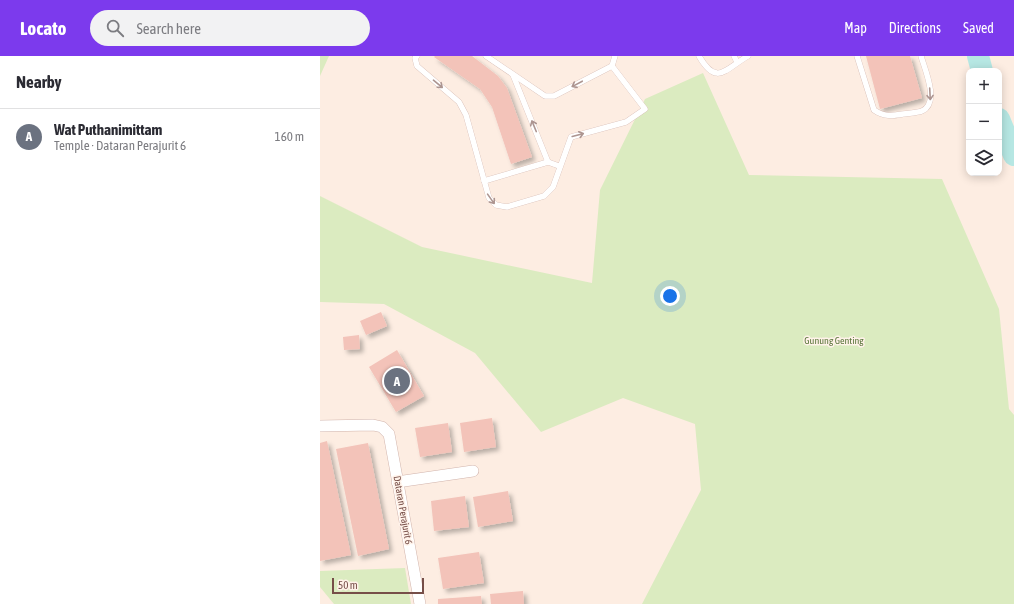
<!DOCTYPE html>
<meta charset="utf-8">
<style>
body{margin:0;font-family:"Asap Condensed",sans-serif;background:#f2f2f3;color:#2b2b33}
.controls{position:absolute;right:12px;top:12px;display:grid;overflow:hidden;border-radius:8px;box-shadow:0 2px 10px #0003}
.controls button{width:36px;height:36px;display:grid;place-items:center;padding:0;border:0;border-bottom:1px solid #e1e1e2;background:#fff;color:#2b2b33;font:20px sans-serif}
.scale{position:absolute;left:12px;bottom:10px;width:92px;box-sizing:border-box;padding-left:4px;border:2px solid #764e48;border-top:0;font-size:11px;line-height:14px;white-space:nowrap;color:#764e48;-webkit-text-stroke:3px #fff2e9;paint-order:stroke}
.you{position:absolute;left:350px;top:240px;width:14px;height:14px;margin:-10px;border:3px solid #fff;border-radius:50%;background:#1a73e8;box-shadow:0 0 0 6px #1a73e833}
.badge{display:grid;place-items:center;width:26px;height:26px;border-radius:50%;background:#7c3aed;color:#fff;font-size:13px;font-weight:700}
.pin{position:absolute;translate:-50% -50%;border:2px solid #fff;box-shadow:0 1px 4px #0006}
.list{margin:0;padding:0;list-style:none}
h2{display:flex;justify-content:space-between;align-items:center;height:52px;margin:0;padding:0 16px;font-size:17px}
h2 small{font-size:13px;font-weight:400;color:#7c7c81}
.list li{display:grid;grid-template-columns:26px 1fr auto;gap:12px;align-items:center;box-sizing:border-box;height:56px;padding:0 16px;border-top:1px solid #e1e1e2}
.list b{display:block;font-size:15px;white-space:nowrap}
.list p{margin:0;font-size:13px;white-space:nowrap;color:#7c7c81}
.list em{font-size:13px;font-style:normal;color:#7c7c81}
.icon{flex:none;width:22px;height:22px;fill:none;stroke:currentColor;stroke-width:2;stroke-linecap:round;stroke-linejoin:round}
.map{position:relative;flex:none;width:694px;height:548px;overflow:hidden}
header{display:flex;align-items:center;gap:24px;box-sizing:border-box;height:56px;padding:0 20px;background:#7c3aed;color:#fff}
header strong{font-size:19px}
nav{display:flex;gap:22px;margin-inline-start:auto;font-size:14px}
.search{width:280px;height:36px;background:#f2f2f3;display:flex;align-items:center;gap:10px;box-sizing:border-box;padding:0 14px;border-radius:22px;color:#7c7c81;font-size:15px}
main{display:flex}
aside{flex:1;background:#fff}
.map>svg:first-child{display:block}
.green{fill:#dbebc0}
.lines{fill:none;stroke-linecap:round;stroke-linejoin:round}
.river{stroke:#b6e7e3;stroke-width:22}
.building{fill:#f3c3b9;filter:url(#shadow)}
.service-casing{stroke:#d1b4ac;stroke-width:6}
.minor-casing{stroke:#d1b4ac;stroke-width:12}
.service{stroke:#fff;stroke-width:5.5}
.minor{stroke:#fff;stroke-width:11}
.oneway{stroke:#ad9591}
.labels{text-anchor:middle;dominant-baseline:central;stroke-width:3;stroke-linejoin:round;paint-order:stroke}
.park-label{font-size:10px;fill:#5b763c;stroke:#fff2e9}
.street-label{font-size:10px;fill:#764e48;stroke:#fff2e9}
</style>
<header>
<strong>Locato</strong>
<div class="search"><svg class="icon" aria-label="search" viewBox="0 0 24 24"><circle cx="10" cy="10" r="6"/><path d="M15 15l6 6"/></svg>Search here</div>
<nav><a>Map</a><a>Directions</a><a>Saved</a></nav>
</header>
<main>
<aside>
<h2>Nearby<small></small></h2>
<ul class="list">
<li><span class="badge" style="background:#6b7280">A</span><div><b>Wat Puthanimittam</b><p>Temple · Dataran Perajurit 6</p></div><em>160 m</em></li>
</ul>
</aside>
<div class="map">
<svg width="694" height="548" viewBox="0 0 694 548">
<defs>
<filter id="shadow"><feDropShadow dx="3.5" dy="3.5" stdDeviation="2" flood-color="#0004"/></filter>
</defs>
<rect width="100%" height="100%" fill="#fdede2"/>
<g class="green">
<path d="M0,0H9L0,20Z"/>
<path d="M383,17L429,119L622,123L679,253L689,353L694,359V548H322L381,434L375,368L303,342L221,376L155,297L64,248L0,246V140L102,191L272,227L280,134L325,43Z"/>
<path d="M85,512L91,548H14L0,531V515Z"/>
</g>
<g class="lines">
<g class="river">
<path d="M658,0L662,15"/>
<path d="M679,63L694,99"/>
</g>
</g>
<g class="building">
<path d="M115,0H152L178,20L187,32L212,101L191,108L172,51L160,33L114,1Z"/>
<path d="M546,0H590L602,42L560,53Z"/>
<path d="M61,256L67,270L46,279L40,265Z"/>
<path d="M39,279L40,293L24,294L23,281Z"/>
<path d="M77,294L104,340L76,356L49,311Z"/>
<path d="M172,362L176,391L144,396L140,367Z"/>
<path d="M128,367L132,396L100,401L95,372Z"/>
<path d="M7,385L31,499L0,505V387Z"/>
<path d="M48,387L69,493L38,500L16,393Z"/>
<path d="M188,435L193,465L158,471L153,441Z"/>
<path d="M145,440L149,471L114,475L111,445Z"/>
<path d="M159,496L164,527L123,533L118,502Z"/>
<path d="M203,535L204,548H171L170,538Z"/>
<path d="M161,540L162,548H118V543Z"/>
</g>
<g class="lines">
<g class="service-casing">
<g id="service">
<path d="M97,0L95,2L97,10L139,46L146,59L169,142L176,149L187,151L224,140L233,131L251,81L306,66L325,53L292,10"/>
<path d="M166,0L225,40H234L292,10L295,0"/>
<path d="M379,0C397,31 405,13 428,0"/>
<path d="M414,0L417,6"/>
<path d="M537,0L554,54C564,61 572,60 583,58C589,57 597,57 602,55C620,47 605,14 601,0"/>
<path d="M193,19L228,106"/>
<path d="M164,125L228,106L239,110"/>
</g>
</g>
<g class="minor-casing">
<g id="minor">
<path d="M0,370L53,369L62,371L69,378L100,548"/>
<path d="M77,426L153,415"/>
</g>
</g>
<use href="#service" class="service"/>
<use href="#minor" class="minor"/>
</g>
<defs><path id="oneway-shaft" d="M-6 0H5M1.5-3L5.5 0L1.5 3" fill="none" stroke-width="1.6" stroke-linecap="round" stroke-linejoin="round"/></defs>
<g class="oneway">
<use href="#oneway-shaft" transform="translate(118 28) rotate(40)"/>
<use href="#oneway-shaft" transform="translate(257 28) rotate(152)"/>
<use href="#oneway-shaft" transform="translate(610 38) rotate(87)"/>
<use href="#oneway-shaft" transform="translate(214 70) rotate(-112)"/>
<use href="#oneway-shaft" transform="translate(258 79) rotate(-15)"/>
<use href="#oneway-shaft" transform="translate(171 143) rotate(55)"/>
</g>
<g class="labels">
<g class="park-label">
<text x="514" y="284">Gunung Genting</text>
</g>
<g class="street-label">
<text transform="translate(83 454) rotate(80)">Dataran Perajurit 6</text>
</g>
</g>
</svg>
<div class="controls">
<button>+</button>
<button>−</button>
<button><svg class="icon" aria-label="layers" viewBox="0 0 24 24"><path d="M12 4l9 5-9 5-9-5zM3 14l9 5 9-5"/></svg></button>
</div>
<div class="scale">50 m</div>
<div class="you"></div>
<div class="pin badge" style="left:77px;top:325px;background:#6b7280">A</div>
</div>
</main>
